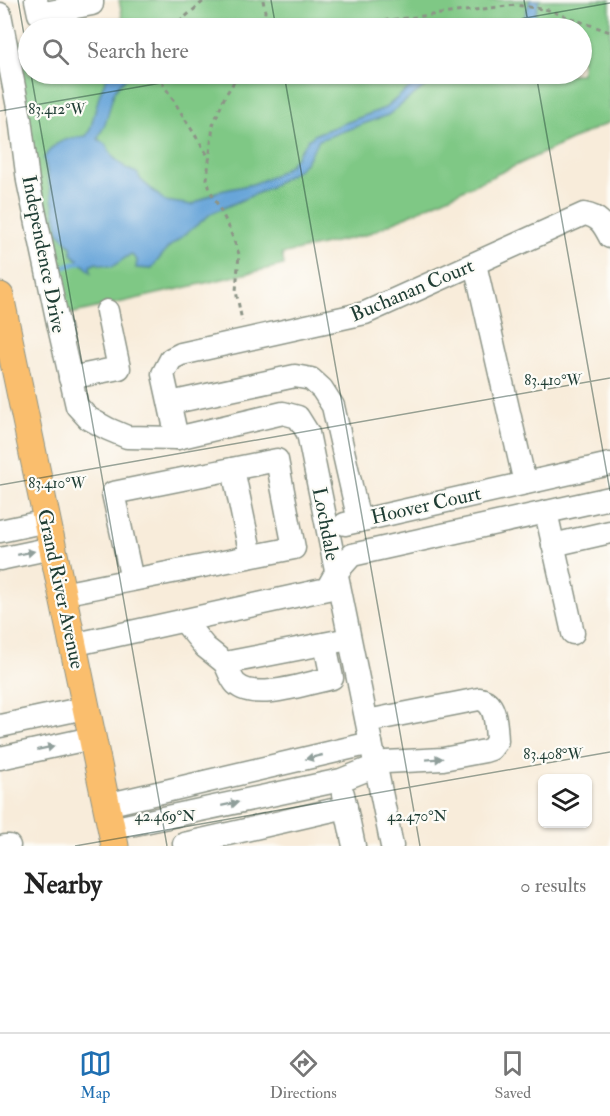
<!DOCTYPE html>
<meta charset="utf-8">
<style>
body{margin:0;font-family:"IM FELL Double Pica",serif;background:#f2f2f2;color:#222}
.controls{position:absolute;right:18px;bottom:18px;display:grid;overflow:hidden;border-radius:9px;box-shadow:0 2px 4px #0004}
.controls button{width:54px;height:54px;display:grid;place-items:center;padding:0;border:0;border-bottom:2px solid #e0e0e0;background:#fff;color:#222;font:30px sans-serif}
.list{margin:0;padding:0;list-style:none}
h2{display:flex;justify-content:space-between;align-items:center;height:78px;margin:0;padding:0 24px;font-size:26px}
h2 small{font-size:20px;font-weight:400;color:#767676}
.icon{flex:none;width:33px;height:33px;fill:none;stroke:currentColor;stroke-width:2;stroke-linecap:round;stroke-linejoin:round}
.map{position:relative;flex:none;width:610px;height:846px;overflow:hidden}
.search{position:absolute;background:#fff;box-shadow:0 2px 4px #0004;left:18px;right:18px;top:18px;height:66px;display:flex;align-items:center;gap:15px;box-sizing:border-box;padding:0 21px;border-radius:33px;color:#767676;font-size:22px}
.sheet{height:186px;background:#fff}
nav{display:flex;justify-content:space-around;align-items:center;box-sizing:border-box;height:84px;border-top:2px solid #e0e0e0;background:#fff;font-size:16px;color:#767676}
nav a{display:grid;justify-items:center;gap:3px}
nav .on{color:#1f6fb2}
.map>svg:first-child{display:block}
.green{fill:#7fc885;stroke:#4f825c;stroke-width:1.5}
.water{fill:#67a5d9;stroke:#437186;stroke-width:1.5}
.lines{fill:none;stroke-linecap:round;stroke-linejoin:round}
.stream{stroke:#67a5d9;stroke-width:4.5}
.minor-casing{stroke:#8c9487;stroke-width:25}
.major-casing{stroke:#8c9487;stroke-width:29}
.path{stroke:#8c9487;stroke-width:3;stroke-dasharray:4.5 4.5;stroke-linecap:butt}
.minor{stroke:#fff;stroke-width:22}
.major{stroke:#fabe6d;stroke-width:27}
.oneway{fill:#8f9e9a}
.ticks{fill:none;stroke:#1f3d34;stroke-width:1.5;stroke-opacity:0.45}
.labels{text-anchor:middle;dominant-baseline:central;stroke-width:4.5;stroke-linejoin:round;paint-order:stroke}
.street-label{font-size:20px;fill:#1f3d34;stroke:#fdfcf7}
.ticks-label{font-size:15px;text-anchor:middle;fill:#1f3d34;stroke:#fdfcf7;stroke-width:4.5;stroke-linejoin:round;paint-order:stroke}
</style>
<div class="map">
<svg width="610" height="846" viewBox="0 0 610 846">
<rect width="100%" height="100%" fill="#fdfcf7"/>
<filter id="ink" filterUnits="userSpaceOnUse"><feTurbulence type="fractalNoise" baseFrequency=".0167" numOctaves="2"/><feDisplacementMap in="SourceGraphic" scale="12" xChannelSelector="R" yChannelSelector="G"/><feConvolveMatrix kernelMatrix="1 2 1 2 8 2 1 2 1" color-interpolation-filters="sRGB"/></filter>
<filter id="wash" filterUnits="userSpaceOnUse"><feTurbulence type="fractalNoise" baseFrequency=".008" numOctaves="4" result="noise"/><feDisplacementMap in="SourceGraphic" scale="24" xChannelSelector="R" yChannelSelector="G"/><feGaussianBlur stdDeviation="1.35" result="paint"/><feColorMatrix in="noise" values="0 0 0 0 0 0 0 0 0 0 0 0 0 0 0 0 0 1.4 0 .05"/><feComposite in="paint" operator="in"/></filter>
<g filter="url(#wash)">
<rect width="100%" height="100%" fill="#f8ecda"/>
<path class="green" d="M119,0H610V122L366,235L282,254L284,265L61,316L11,44L28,40V74H582V28H84L123,20Z"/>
<g class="water">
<path d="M530,0H539L535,16L529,28H521Z"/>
<path d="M108,74H133C110,86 113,100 106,121C104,127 100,133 98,139L106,145L113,157L127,169L137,173L141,180L165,201L192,205L216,192L253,184L273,176L290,165L308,140L316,134L385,108L414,84L434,74H463L440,79L424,87L388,115L319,140L305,163L299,169L267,189L212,213L168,248L151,269L136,268L137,260L131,254L112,267L96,263L90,266L91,272L72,254L71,246L59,233L44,158C54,141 67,138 86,136L90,130L100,93Z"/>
</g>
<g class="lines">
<path class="stream" d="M60,268L81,262L84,259"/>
</g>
</g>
<g filter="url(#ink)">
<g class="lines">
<g class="minor-casing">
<g id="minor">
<path d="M36,0L39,14L92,4V0"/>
<path d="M0,14L20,118L28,181L58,323L77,406L88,418L108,429L127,437L177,438L283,413L298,417L308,433L392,846"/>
<path d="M475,264L525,483"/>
<path d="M70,378L119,368L107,311"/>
<path d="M170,403L295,376L311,379L322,389L333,406L359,521"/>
<path d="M177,438L163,374L171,359L181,354L365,313L584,214C600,217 603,224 610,237"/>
<path d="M233,469L251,556"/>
<path d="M546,512L573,633"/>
<path d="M345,524L610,464"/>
<path d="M0,531L47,521"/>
<path d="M553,545L610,532"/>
<path d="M0,559L52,548"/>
<path d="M62,594L132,580L113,493L277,460L294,548L132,580"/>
<path d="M184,621L205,647L225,663L349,639"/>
<path d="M72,645L327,589L336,573L352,555L610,498"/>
<path d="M225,663C228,669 231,679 236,684C255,702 308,683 332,678L325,644"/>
<path d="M0,726L85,708"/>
<path d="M0,758L92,738"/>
<path d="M343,794L354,846"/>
<path d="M106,805L371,743"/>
<path d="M111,829L341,780L386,762L443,759L485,751L491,749L497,741C496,727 497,701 479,699L367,721"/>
<path d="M5,846H9"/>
<path d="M185,846L184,844L346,807"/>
</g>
</g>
<g class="major-casing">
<path id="major" d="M0,296L115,846"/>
</g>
<g class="path">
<path d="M263,0L265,11L264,28"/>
<path d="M172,28L205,0"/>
<path d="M322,28L516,5L548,10L610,32"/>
<path d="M157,74L210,159"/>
<path d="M239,74L225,96L213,125L207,179L210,190L228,225L239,254L236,291L242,321"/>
</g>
<use href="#minor" class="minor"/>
<use href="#major" class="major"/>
</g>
<defs><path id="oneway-solid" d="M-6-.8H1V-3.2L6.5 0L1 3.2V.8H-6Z" transform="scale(1.5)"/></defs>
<g class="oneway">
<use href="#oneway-solid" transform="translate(26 553) rotate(-12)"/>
<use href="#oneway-solid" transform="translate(46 748) rotate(-12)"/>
<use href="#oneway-solid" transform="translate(314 757) rotate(167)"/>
<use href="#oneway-solid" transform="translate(434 759) rotate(-4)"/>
<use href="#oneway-solid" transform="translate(230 804) rotate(-12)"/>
</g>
</g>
<path class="ticks" d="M18,0L28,58M271,0L276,28M524,0L529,28M468,28L610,3M31,74L167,846M284,74L420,846M536,74L610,491M0,111L213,74M0,485L610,378M75,846L610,752"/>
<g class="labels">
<g class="street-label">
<text transform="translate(44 254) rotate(79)">Independence Drive</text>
<text transform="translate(412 290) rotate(-23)">Buchanan Court</text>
<text transform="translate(426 505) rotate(-13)">Hoover Court</text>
<text transform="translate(326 524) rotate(79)">Lochdale</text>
<text transform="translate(61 589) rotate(78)">Grand River Avenue</text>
</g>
</g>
<g class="ticks-label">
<text x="57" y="114">83.412°W</text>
<text x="553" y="385">83.410°W</text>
<text x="57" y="488">83.410°W</text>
<text x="553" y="759">83.408°W</text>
<text x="165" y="821">42.469°N</text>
<text x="417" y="821">42.470°N</text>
</g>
</svg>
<div class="controls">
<button><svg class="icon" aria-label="layers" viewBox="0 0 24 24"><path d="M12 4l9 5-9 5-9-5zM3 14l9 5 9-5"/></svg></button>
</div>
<div class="search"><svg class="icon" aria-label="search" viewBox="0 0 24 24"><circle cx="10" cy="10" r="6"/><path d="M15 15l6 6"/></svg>Search here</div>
</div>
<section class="sheet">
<h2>Nearby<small>0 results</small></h2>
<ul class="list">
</ul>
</section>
<nav>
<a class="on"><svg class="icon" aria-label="map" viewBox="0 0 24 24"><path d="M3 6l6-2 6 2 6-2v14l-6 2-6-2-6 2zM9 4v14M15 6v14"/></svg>Map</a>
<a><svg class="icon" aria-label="directions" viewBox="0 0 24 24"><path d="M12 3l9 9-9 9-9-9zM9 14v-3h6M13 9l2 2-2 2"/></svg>Directions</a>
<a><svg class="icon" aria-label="saved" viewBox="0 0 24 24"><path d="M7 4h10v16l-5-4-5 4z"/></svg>Saved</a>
</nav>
